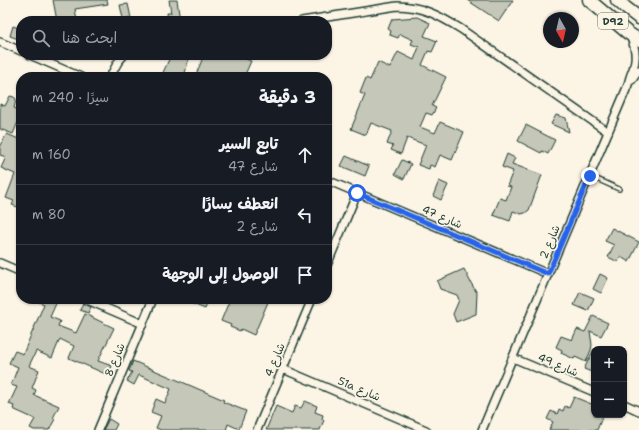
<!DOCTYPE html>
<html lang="ar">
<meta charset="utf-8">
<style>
body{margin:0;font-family:"Shantell Sans","Playpen Sans Arabic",sans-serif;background:#20242c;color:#f1f3f6;direction:rtl}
.controls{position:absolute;right:12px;bottom:12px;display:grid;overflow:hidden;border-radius:8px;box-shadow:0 1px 3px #0004}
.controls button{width:36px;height:36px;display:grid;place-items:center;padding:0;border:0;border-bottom:1px solid #363941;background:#171b24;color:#f1f3f6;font:20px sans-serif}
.compass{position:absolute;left:543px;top:12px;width:36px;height:36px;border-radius:50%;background:#171b24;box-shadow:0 1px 3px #0004;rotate:172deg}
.stop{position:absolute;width:12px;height:12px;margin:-9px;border:3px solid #2563eb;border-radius:50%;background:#fff}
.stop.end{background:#2563eb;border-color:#fff;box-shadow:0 1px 4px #0008}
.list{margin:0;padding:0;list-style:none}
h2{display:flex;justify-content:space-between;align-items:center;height:52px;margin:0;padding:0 16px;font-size:17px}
h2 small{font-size:13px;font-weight:400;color:#9ea1a6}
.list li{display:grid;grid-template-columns:26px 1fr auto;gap:12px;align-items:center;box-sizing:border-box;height:60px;padding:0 16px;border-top:1px solid #363941}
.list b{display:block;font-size:15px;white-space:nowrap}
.list p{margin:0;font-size:13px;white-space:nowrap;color:#9ea1a6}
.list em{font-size:13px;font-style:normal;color:#9ea1a6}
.icon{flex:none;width:22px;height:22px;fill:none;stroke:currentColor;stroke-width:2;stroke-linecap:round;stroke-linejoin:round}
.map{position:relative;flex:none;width:639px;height:430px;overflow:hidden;direction:ltr}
.search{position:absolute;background:#171b24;box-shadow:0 1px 3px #0004;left:16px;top:16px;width:316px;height:44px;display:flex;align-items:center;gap:10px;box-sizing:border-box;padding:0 14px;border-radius:16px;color:#9ea1a6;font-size:15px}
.panel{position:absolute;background:#171b24;box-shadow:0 1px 3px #0004;left:16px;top:72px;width:316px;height:232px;border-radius:16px;direction:rtl}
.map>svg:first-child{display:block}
.building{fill:#c5c7b9;stroke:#1f3d34}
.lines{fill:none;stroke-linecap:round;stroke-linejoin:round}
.lane-casing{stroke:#1f3d34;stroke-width:6}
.street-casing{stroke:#1f3d34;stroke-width:10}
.primary-casing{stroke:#1f3d34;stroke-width:15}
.lane{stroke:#fcf5e5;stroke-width:3.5}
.street{stroke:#fcf5e5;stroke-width:7}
.primary{stroke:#fcf5e5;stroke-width:12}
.route{stroke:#2563eb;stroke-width:5}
.labels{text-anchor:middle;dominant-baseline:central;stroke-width:3.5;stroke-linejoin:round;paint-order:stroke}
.shield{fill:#fcf5e5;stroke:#617469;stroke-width:1}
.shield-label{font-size:10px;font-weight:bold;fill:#1f3d34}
.street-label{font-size:11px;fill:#1f3d34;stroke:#fcf5e5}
</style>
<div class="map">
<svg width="639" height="430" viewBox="0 0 639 430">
<rect width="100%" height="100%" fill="#fcf5e5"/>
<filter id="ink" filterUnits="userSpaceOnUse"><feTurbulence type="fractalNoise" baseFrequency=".025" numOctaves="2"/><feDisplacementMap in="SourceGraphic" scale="8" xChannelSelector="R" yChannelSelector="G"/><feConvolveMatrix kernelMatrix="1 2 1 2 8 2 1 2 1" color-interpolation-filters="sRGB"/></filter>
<g filter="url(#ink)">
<g class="building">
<path d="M53,0H107L108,4L75,9L77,21H57Z"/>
<path d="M169,0H177L180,21H168L167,13H171Z"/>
<path d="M467,0H513L499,21Z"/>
<path d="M128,4L131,18L123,19L120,5Z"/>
<path d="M417,17L430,23L424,36L437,41L432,52L428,51L422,65L446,77L432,106L436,108L432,115L426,113L420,127L435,133L440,122L464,132L452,160L440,155L435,167L430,165L429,169L418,165L426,145L407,138L401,154L391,150L393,146L387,144L392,131L371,123L366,135L351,129L365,95L360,93L366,78L370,80L378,62L390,68L398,52L414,60L419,47L411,44L413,40L400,34L398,38L390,35L391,31L388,29L392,19Z"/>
<path d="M13,26L21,29V40L10,36Z"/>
<path d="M171,55H183L189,58L184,77H161Z"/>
<path d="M204,55H225L231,58L233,55L240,59L241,57L251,61L244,77H195Z"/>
<path d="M10,96L14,97L16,99V101L14,108L21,111V115L13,134L0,129V104L5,106Z"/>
<path d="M556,115L566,118L569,132L551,124Z"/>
<path d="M526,125L555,140L548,154L542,151L541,153L518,141Z"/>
<path d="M7,134L21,140V208L12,205L14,201L6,198L15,174L1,168L6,157L0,155V145Z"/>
<path d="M507,154L515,158L512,164L542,175L529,210L525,213L521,214L513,211L510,221L493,215L500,198L506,200L511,187L507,186L513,171L502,167Z"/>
<path d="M346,156L369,166L365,176L341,166Z"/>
<path d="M402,160L411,164L404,179L395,174Z"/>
<path d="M439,181L448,185L441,200L433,196Z"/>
<path d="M612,228L639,242L629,262L621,257L618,262L608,257L614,245L605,241Z"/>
<path d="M464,269L471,283L477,293L476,314L456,322L453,314L459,300L457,295L440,289L437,281Z"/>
<path d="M600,274L608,278L601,293L593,289Z"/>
<path d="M580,292L594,298L588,311L574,305Z"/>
<path d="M31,299H58L50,317L60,321L58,326L76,333L85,314L114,328L98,361L112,366L108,375L69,358L74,346L60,339L52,358L36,351L29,366L39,370L32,388L36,390L34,395L59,406L53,418L55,419L49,430H34L30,428L35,419L13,409L14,406L9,404L17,387L11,385L18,367L9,363L15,351L23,354L44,304Z"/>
<path d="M181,299H209L205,309Z"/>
<path d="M230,299H260L268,302L254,335L241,329L240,331L230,327L231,325L221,321Z"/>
<path d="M83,303L91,307L88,313L80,310Z"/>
<path d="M593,316L608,323L601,336L590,331L592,345L591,350L586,362L575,357L574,359L561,353L562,350L556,347L561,336L572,340L577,329L585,332Z"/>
<path d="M594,349V373L584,369Z"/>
<path d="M133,361L224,400L223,402L246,411L239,429L228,424L226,430H161L156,428L161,416L151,412L156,399L165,403L171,389L139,375L134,385L127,381L132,372L129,371Z"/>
<path d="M574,397L594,405V415H603L597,430H549L553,422L547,419L551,411L557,414L559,409L563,411L565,406L569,408Z"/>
<path d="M305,401L317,406L315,412L323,415L322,419L324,420L320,430H266L276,406L292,413L295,406L301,408Z"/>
<path d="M109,419L117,424L114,430H103Z"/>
</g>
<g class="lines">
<g class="lane-casing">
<path id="lane" d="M590,176L619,189"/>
</g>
<g class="street-casing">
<g id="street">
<path d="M302,21L397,6C422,6 440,16 461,29L608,132"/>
<path d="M0,42L21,51"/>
<path d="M30,55L81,77"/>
<path d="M110,77L118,62L124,55"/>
<path d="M632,80L639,70"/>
<path d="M327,180L548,274"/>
<path d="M0,263L21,272"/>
<path d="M327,265L357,193"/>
<path d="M85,299L143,324"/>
<path d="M513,358L594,392"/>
<path d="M283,369L426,430"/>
<path d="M624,404L639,411"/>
<path d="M98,430L153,299"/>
<path d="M257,430L312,299"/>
<path d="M482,430L628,85C629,79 631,74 633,69C637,58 635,46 630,36"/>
</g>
</g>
<g class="primary-casing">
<g id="primary">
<path d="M589,0L628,33L639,40"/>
<path d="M617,0L626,8L639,18"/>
</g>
</g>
<use href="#lane" class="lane"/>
<use href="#street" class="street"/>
<use href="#primary" class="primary"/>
</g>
</g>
<g class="lines" filter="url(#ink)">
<path class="route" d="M357,193L548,274L590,176"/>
</g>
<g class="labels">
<rect class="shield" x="598" y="13" width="30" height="16" rx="3"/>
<g class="shield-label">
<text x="613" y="21">D92</text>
</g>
<g class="street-label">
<text transform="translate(442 217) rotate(23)">شارع 47</text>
<text transform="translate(550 242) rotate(-67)">شارع 2</text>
<text transform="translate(115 360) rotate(-67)">شارع 8</text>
<text transform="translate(275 360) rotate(-67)">شارع 4</text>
<text transform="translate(558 365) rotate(23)">شارع 49</text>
<text transform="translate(359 389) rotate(23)">51a شارع</text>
</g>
</g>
</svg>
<div class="controls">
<button>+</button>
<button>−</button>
</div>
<svg class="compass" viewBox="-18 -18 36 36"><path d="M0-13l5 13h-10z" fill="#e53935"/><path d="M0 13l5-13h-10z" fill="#9ea1a6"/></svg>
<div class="stop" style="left:357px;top:193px"></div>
<div class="stop end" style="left:590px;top:176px"></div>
<div class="search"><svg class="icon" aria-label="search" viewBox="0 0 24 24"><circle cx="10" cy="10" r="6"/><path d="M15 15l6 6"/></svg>ابحث هنا</div>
<section class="panel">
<h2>3 دقيقة<small>سيرًا · 240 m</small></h2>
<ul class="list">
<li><svg class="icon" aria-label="ahead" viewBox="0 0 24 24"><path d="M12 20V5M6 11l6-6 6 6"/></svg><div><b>تابع السير</b><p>شارع 47</p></div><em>160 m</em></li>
<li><svg class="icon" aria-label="left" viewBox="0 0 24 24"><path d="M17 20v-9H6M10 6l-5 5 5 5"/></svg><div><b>انعطف يسارًا</b><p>شارع 2</p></div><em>80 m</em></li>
<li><svg class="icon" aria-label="arrive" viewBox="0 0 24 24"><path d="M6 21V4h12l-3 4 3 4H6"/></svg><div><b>الوصول إلى الوجهة</b></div></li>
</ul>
</section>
</div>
